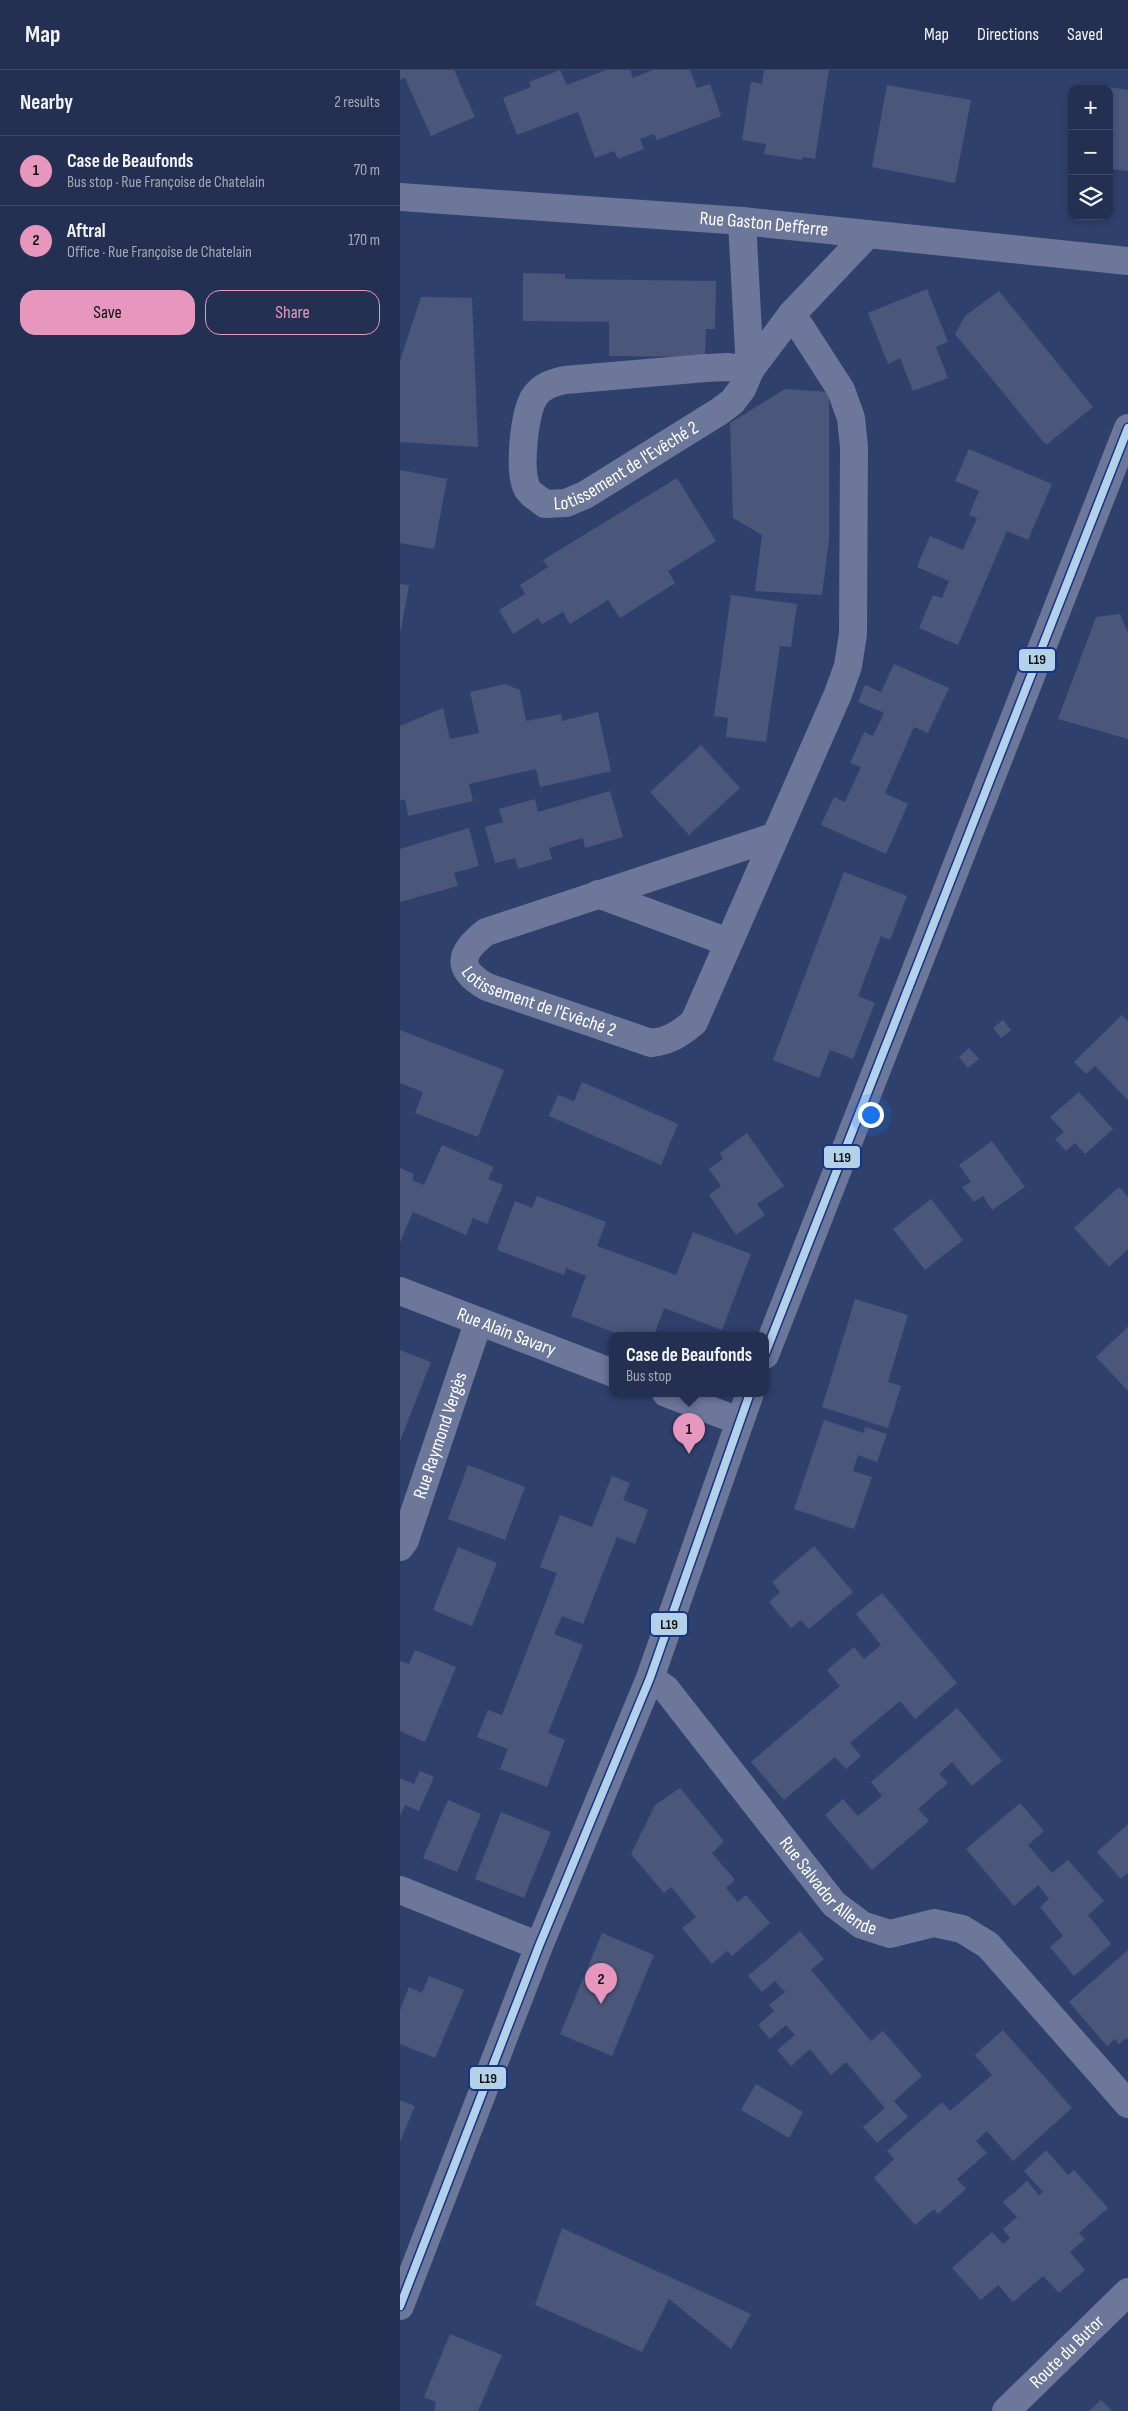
<!DOCTYPE html>
<meta charset="utf-8">
<style>
body{margin:0;font-family:"Sofia Sans Condensed",sans-serif;background:#2c3858;color:#f1f3f6}
.controls{position:absolute;right:15px;top:15px;display:grid;overflow:hidden;border-radius:10px;box-shadow:0 2px 8px #0003}
.controls button{width:45px;height:45px;display:grid;place-items:center;padding:0;border:0;border-bottom:1px solid #414b68;background:#243051;color:#f1f3f6;font:25px sans-serif}
.you{position:absolute;left:470px;top:1044px;width:18px;height:18px;margin:-12px;border:4px solid #fff;border-radius:50%;background:#1a73e8;box-shadow:0 0 0 8px #1a73e833}
.badge{display:grid;place-items:center;width:32px;height:32px;border-radius:50%;background:#e797bd;color:#111;font-size:16px;font-weight:700}
.pin{position:absolute;translate:-50% -41px;filter:drop-shadow(0 1px 2px #0008)}
.pin::after{content:'';position:absolute;top:26px;width:18px;height:15px;background:inherit;clip-path:polygon(0 0,100% 0,50% 100%)}
.popup{position:absolute;left:209px;top:1262px;width:160px;height:65px;box-sizing:border-box;display:grid;place-content:center;border-radius:10px;background:#243051;filter:drop-shadow(0 1px 4px #0005);font-size:16px;white-space:nowrap;color:#a3a9b7}
.popup b{font-size:19px;color:#f1f3f6}
.popup::after{content:'';position:absolute;left:50%;top:100%;margin-left:-10px;border:10px solid transparent;border-top-color:#243051}
.list{margin:0;padding:0;list-style:none}
h2{display:flex;justify-content:space-between;align-items:center;height:65px;margin:0;padding:0 20px;font-size:21px}
h2 small{font-size:16px;font-weight:400;color:#a3a9b7}
.list li{display:grid;grid-template-columns:32px 1fr auto;gap:15px;align-items:center;box-sizing:border-box;height:70px;padding:0 20px;border-top:1px solid #414b68}
.list b{display:block;font-size:19px;white-space:nowrap}
.list p{margin:0;font-size:16px;white-space:nowrap;color:#a3a9b7}
.list em{font-size:16px;font-style:normal;color:#a3a9b7}
.actions{display:flex;gap:10px;padding:15px 20px}
.actions a{flex:1;padding:11px 0;border:1px solid #e797bd;border-radius:15px;text-align:center;font-size:18px;color:#e797bd}
.actions .main{background:#e797bd;color:#111}
.icon{flex:none;width:28px;height:28px;fill:none;stroke:currentColor;stroke-width:2;stroke-linecap:round;stroke-linejoin:round}
.map{position:relative;flex:none;width:728px;height:2341px;overflow:hidden}
header{display:flex;align-items:center;gap:30px;box-sizing:border-box;height:70px;padding:0 25px;background:#243051;border-bottom:1px solid #414b68}
header strong{font-size:24px}
nav{display:flex;gap:28px;margin-inline-start:auto;font-size:18px}
main{display:flex}
aside{flex:1;background:#243051}
.map>svg:first-child{display:block}
.building{fill:#4a577b}
.lines{fill:none;stroke-linecap:round;stroke-linejoin:round}
.minor{stroke:#6c779a;stroke-width:28}
.bus-1-casing{stroke:#173385;stroke-width:11}
.bus-1{stroke:#b3d2ea;stroke-width:8}
.labels{text-anchor:middle;dominant-baseline:central;stroke-width:5;stroke-linejoin:round;paint-order:stroke}
.street-label{font-size:19px;fill:#fff;stroke:#173385}
.line-badge{stroke:#173385;stroke-width:2}
.pale-badge-label{font-size:14px;text-anchor:middle;font-weight:bold;fill:#111}
</style>
<header>
<strong>Map</strong>
<nav><a>Map</a><a>Directions</a><a>Saved</a></nav>
</header>
<main>
<aside>
<h2>Nearby<small>2 results</small></h2>
<ul class="list">
<li><span class="badge">1</span><div><b>Case de Beaufonds</b><p>Bus stop · Rue Françoise de Chatelain</p></div><em>70 m</em></li>
<li><span class="badge">2</span><div><b>Aftral</b><p>Office · Rue Françoise de Chatelain</p></div><em>170 m</em></li>
</ul>
<div class="actions"><a class="main">Save</a><a>Share</a></div>
</aside>
<div class="map">
<svg width="728" height="2341" viewBox="0 0 728 2341">
<rect width="100%" height="100%" fill="#30406c"/>
<g class="building">
<path d="M0,0H54L75,47L31,66L5,8L0,10Z"/>
<path d="M160,0L167,15L206,0H230L233,8L253,0H290L297,18L310,14L321,46L257,70L254,64L240,69L244,79L218,89L214,81L195,88L178,42L117,65L103,28L131,17L129,12Z"/>
<path d="M364,0H429L415,89L402,87V90L364,84L366,74L342,70L351,12L362,14Z"/>
<path d="M487,15L571,30L555,113L472,97Z"/>
<path d="M697,15L728,20V101L709,99V19H697Z"/>
<path d="M123,203L165,204V209L316,211L315,259H306L305,287L209,286V252L123,251Z"/>
<path d="M527,219L548,272L536,277L548,308L513,321L500,288L488,294L468,243Z"/>
<path d="M599,221L693,337L646,375L555,264L565,246Z"/>
<path d="M21,227L72,228L78,377L0,372V291Z"/>
<path d="M385,319L429,322V469L422,525L355,521L362,465L333,448L330,353Z"/>
<path d="M569,379L652,414L628,470L607,461L558,575L519,558L533,525L542,528L549,511L517,497L530,466L563,480L577,448L569,445L579,421L555,411Z"/>
<path d="M0,400L47,409L34,479L0,473Z"/>
<path d="M277,408L316,471L268,501L275,513L220,548L208,530L170,554L163,542L142,554L138,548L113,564L99,540L125,524L120,515L148,497L143,490Z"/>
<path d="M0,514L9,515L1,560H0Z"/>
<path d="M331,525L397,534L391,577L380,576L366,672L326,667L328,648L314,646Z"/>
<path d="M720,544L728,563V669L658,649L696,547Z"/>
<path d="M494,594L549,618L528,663L514,657L485,723L508,734L486,784L421,755L434,727L445,732L461,697L450,693L464,662L473,666L484,643L458,632L465,615L481,622Z"/>
<path d="M105,614L120,620L126,651L161,644L162,651L198,642L211,701L140,717L136,699L69,714L73,731L8,746L5,729L0,731V656L43,638L50,669L79,663L70,622Z"/>
<path d="M301,675L340,718L289,765L250,722Z"/>
<path d="M210,721L223,767L185,778L183,768L149,778L152,789L118,799L115,788L95,793L85,757L103,752L99,739L135,729L138,742Z"/>
<path d="M69,758L79,796L54,803L58,816L0,832V779Z"/>
<path d="M444,802L507,826L490,870L481,866L458,926L475,933L453,989L430,980L419,1008L373,990Z"/>
<path d="M722,945L728,951V1030L695,996L686,1004L674,992Z"/>
<path d="M603,950L611,960L601,968L593,958Z"/>
<path d="M0,960L104,1000L78,1067L15,1043L23,1022L0,1013Z"/>
<path d="M569,978L579,989L568,998L559,987Z"/>
<path d="M182,1012L278,1054L261,1095L149,1046L158,1025L174,1031Z"/>
<path d="M679,1022L713,1059L685,1084L675,1073L666,1081L655,1069L664,1062L650,1047Z"/>
<path d="M347,1063L384,1116L357,1134L365,1145L336,1165L309,1125L321,1116L309,1099L323,1089L320,1083Z"/>
<path d="M592,1071L625,1117L592,1140L583,1126L574,1132L562,1117L571,1112L559,1095Z"/>
<path d="M42,1075L94,1097L88,1109L103,1115L87,1154L73,1148L66,1165L13,1142L0,1172V1098L14,1104L12,1110L24,1115Z"/>
<path d="M719,1117L728,1127V1179L709,1197L674,1158Z"/>
<path d="M137,1126L206,1152L197,1176L276,1205L293,1162L351,1184L322,1260L264,1238L254,1265H221L171,1246L186,1206L166,1198L164,1205L97,1180L115,1131L132,1138Z"/>
<path d="M531,1129L563,1170L525,1200L493,1159Z"/>
<path d="M455,1229L508,1245L488,1312L501,1316L488,1358L422,1337Z"/>
<path d="M728,1257V1321L696,1287Z"/>
<path d="M0,1280L31,1292L0,1371Z"/>
<path d="M424,1350L464,1363L465,1357L487,1364L477,1392L458,1385L453,1401L472,1407L454,1459L394,1439Z"/>
<path d="M68,1395L125,1417L105,1470L48,1449Z"/>
<path d="M212,1406L230,1413L223,1430L248,1440L235,1474L217,1467L183,1554L162,1546L154,1564L183,1575L148,1663L165,1670L147,1717L100,1699L108,1679L77,1667L88,1640L102,1645L157,1503L140,1497L160,1445L192,1457Z"/>
<path d="M414,1476L453,1522L409,1559L401,1550L391,1558L369,1532L380,1522L372,1512Z"/>
<path d="M58,1477L97,1493L72,1556L33,1540Z"/>
<path d="M482,1523L557,1613L515,1649L500,1631L450,1673L461,1686L446,1699L435,1687L384,1730L351,1692L440,1616L427,1600L454,1577L464,1589L481,1575L456,1544Z"/>
<path d="M15,1580L56,1597L25,1672L0,1661V1593L1,1591L9,1594Z"/>
<path d="M557,1638L602,1691L572,1716L552,1692L539,1704L548,1713L518,1739L529,1751L472,1800L425,1745L443,1729L458,1746L482,1726L471,1712Z"/>
<path d="M20,1701L34,1707L19,1741L5,1735L0,1746V1708L14,1714Z"/>
<path d="M280,1718L324,1771L312,1783L335,1810L326,1818L338,1832L346,1825L370,1853L332,1886L327,1881L312,1894L282,1858L296,1847L271,1817L264,1823L231,1784L255,1735Z"/>
<path d="M48,1730L81,1744L57,1802L23,1788Z"/>
<path d="M620,1733L644,1761L628,1775L652,1803L668,1790L704,1831L688,1845L711,1874L674,1906L650,1877L663,1866L640,1837L649,1829L638,1815L614,1836L566,1779Z"/>
<path d="M101,1742L151,1762L124,1828L75,1809Z"/>
<path d="M728,1754V1803L721,1809L697,1782Z"/>
<path d="M400,1861L424,1889L411,1900L471,1971L483,1961L522,2006L494,2031L508,2047L477,2073L463,2057L485,2038L446,1992L431,2005L410,1979L391,1996L377,1980L395,1965L386,1955L370,1969L358,1955L374,1941L369,1935L385,1922L375,1911L362,1922L348,1906Z"/>
<path d="M202,1863L254,1885L212,1986L160,1964Z"/>
<path d="M728,1880V1970L726,1968L719,1974L715,1969L707,1976L669,1932Z"/>
<path d="M29,1906L64,1920L35,1988L0,1974V1940L9,1917L22,1923Z"/>
<path d="M603,1960L672,2038L613,2091L587,2061L576,2071L587,2083L557,2109L566,2119L538,2144L534,2139L515,2155L474,2108L494,2089L487,2081L542,2032L550,2041L592,2005L575,1985Z"/>
<path d="M356,2014L403,2042L389,2068L341,2040Z"/>
<path d="M0,2030L15,2036L0,2072Z"/>
<path d="M646,2080L668,2105L674,2100L708,2138L679,2163L685,2169L670,2182L685,2200L659,2223L643,2206L613,2232L598,2215L581,2230L552,2198L592,2162L603,2174L610,2168L603,2159L617,2147L603,2132L627,2111L639,2125L643,2122L624,2101Z"/>
<path d="M162,2158L351,2244L331,2279L269,2229L242,2282L135,2235Z"/>
<path d="M50,2264L102,2285L78,2341H34L36,2332L24,2327Z"/>
<path d="M701,2330L712,2341H689Z"/>
</g>
<g class="lines">
<g class="minor">
<path id="s1" d="M0,127L342,151L728,191"/>
<path d="M342,151L350,300"/>
<path id="s2" d="M350,300L327,297L306,298L165,310C153,313 143,315 135,326C124,341 119,398 126,416C128,423 139,429 145,434L166,433L185,425L320,341L332,332L342,319L350,300L392,244L468,164"/>
<path id="s3" d="M373,767L86,862C59,883 55,899 87,917L251,973C269,971 280,964 294,952L438,624L448,596L453,564L454,377L451,348L441,320L392,244"/>
<path d="M198,824L328,872"/>
<path id="s4" d="M0,1221L213,1303"/>
<path d="M365,1285L728,358"/>
<path d="M266,1323L339,1351"/>
<path id="s5" d="M0,1477L5,1470L78,1253"/>
<path id="s6" d="M250,1608L266,1619L434,1834L462,1855L490,1864L534,1853L562,1859L588,1875L728,2034"/>
<path d="M0,1820L139,1876"/>
<path d="M0,2236L139,1876L250,1608L350,1323"/>
<path id="s7" d="M606,2341L728,2222"/>
</g>
<g class="bus-1-casing">
<g id="bus-1">
<path d="M365,1284L728,358"/>
<path d="M0,2236L139,1876L250,1608L350,1323"/>
</g>
</g>
<use href="#bus-1" class="bus-1"/>
</g>
<g class="labels">
<g class="street-label">
<text stroke="none"><textPath href="#s1" startOffset="365">Rue Gaston Defferre</textPath></text>
<text stroke="none"><textPath href="#s2" startOffset="430">Lotissement de l'Evêché 2</textPath></text>
<text stroke="none"><textPath href="#s3" startOffset="429">Lotissement de l'Evêché 2</textPath></text>
<text stroke="none"><textPath href="#s4" startOffset="114">Rue Alain Savary</textPath></text>
<text stroke="none"><textPath href="#s5" startOffset="119">Rue Raymond Vergès</textPath></text>
<text stroke="none"><textPath href="#s6" startOffset="276">Rue Salvador Allende</textPath></text>
<text stroke="none"><textPath href="#s7" startOffset="85">Route du Butor</textPath></text>
</g>
</g>
<g class="line-badge">
<rect x="618" y="578" width="38" height="24" rx="5" fill="#b3d2ea"/>
<rect x="423" y="1075" width="38" height="24" rx="5" fill="#b3d2ea"/>
<rect x="250" y="1542" width="38" height="24" rx="5" fill="#b3d2ea"/>
<rect x="69" y="1996" width="38" height="24" rx="5" fill="#b3d2ea"/>
</g>
<g class="pale-badge-label">
<text x="637" y="594">L19</text>
<text x="442" y="1092">L19</text>
<text x="269" y="1559">L19</text>
<text x="88" y="2013">L19</text>
</g>
</svg>
<div class="controls">
<button>+</button>
<button>−</button>
<button><svg class="icon" aria-label="layers" viewBox="0 0 24 24"><path d="M12 4l9 5-9 5-9-5zM3 14l9 5 9-5"/></svg></button>
</div>
<div class="you"></div>
<div class="pin badge" style="left:289px;top:1384px">1</div>
<div class="popup"><b>Case de Beaufonds</b>Bus stop</div>
<div class="pin badge" style="left:201px;top:1934px">2</div>
</div>
</main>
